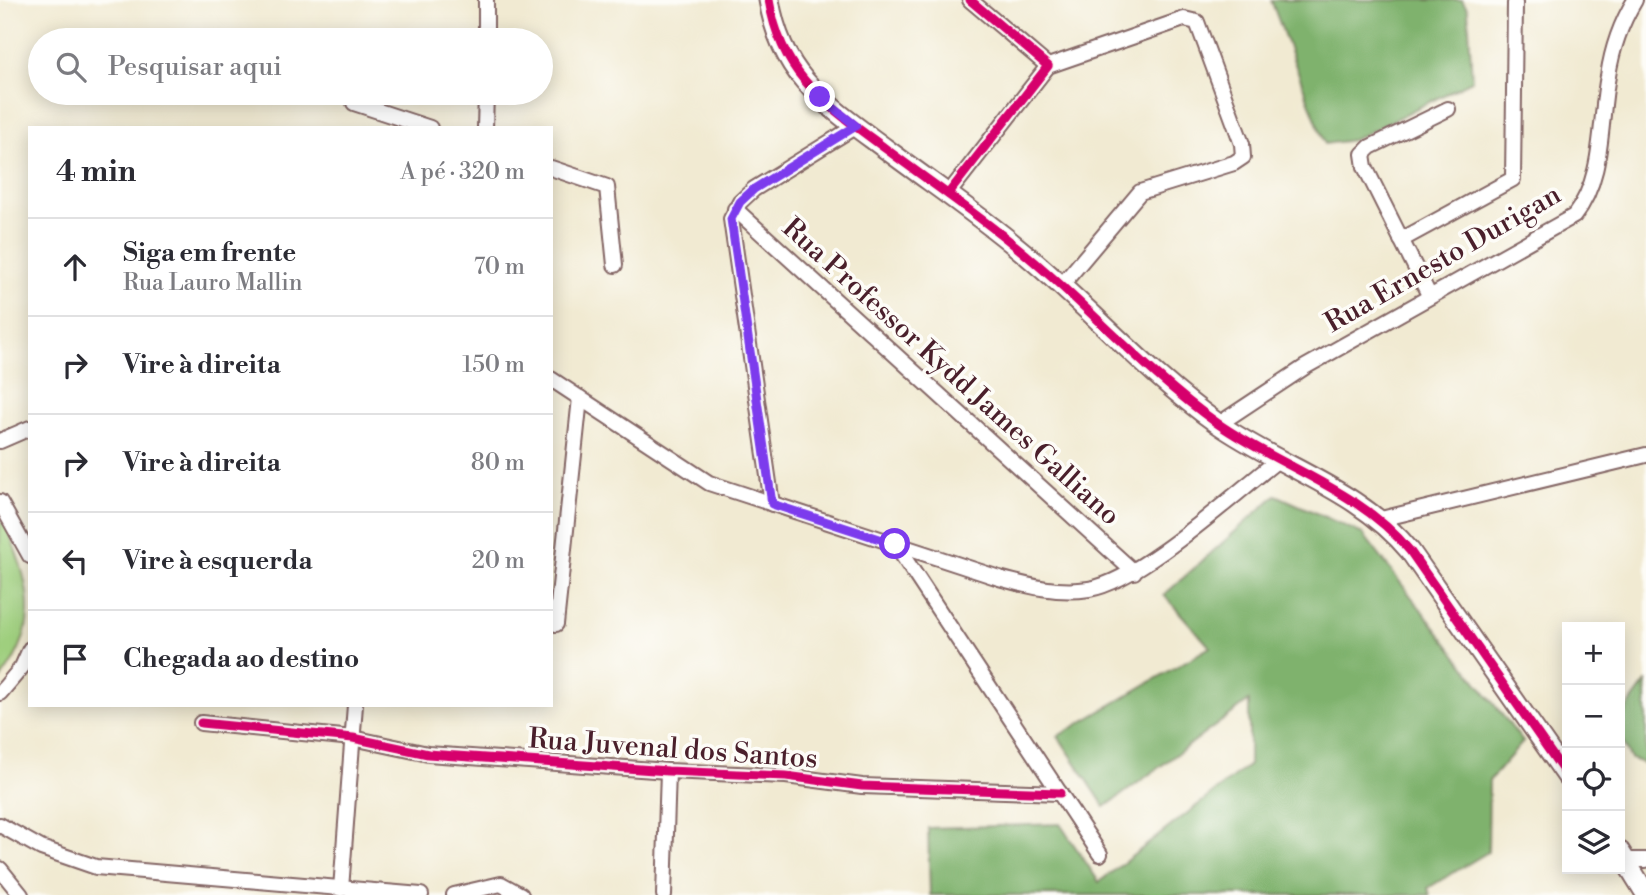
<!DOCTYPE html>
<html lang="pt">
<meta charset="utf-8">
<style>
body{margin:0;font-family:"Libre Bodoni",serif;background:#f2f2f3;color:#2b2b33}
.controls{position:absolute;right:21px;bottom:21px;display:grid;overflow:hidden;border-radius:0px;box-shadow:0 4px 18px #0003}
.controls button{width:63px;height:63px;display:grid;place-items:center;padding:0;border:0;border-bottom:2px solid #e1e1e2;background:#fff;color:#2b2b33;font:35px sans-serif}
.stop{position:absolute;width:21px;height:21px;margin:-16px;border:5px solid #7c3aed;border-radius:50%;background:#fff}
.stop.end{background:#7c3aed;border-color:#fff;box-shadow:0 2px 7px #0008}
.list{margin:0;padding:0;list-style:none}
h2{display:flex;justify-content:space-between;align-items:center;height:91px;margin:0;padding:0 28px;font-size:30px}
h2 small{font-size:23px;font-weight:400;color:#7c7c81}
.list li{display:grid;grid-template-columns:46px 1fr auto;gap:21px;align-items:center;box-sizing:border-box;height:98px;padding:0 28px;border-top:2px solid #e1e1e2}
.list b{display:block;font-size:26px;white-space:nowrap}
.list p{margin:0;font-size:23px;white-space:nowrap;color:#7c7c81}
.list em{font-size:23px;font-style:normal;color:#7c7c81}
.icon{flex:none;width:38px;height:38px;fill:none;stroke:currentColor;stroke-width:2;stroke-linecap:round;stroke-linejoin:round}
.map{position:relative;flex:none;width:1646px;height:895px;overflow:hidden}
.search{position:absolute;background:#fff;box-shadow:0 4px 18px #0003;left:28px;top:28px;width:525px;height:77px;display:flex;align-items:center;gap:18px;box-sizing:border-box;padding:0 24px;border-radius:38px;color:#7c7c81;font-size:26px}
.panel{position:absolute;background:#fff;box-shadow:0 4px 18px #0003;left:28px;top:126px;width:525px;height:581px;border-radius:0px}
.map>svg:first-child{display:block}
.green{fill:#9fcf7e;stroke:#747754;stroke-width:2}
.forest{fill:#7fb26d;stroke:#64684c;stroke-width:2}
.lines{fill:none;stroke-linecap:round;stroke-linejoin:round}
.street-casing{stroke:#846665;stroke-width:18}
.secondary-casing{stroke:#846665;stroke-width:23}
.street{stroke:#fff;stroke-width:14}
.secondary{stroke:#fff;stroke-width:19}
.cycleway-casing{stroke:#fdfcf7;stroke-width:13}
.cycleway{stroke:#d6006c;stroke-width:9}
.route{stroke:#7c3aed;stroke-width:9}
.labels{text-anchor:middle;dominant-baseline:central;stroke-width:7;stroke-linejoin:round;paint-order:stroke}
.street-label{font-size:28px;fill:#4a1f2b;stroke:#fdfcf7}
</style>
<div class="map">
<svg width="1646" height="895" viewBox="0 0 1646 895">
<rect width="100%" height="100%" fill="#fdfcf7"/>
<filter id="ink" filterUnits="userSpaceOnUse"><feTurbulence type="fractalNoise" baseFrequency=".0143" numOctaves="2"/><feDisplacementMap in="SourceGraphic" scale="14" xChannelSelector="R" yChannelSelector="G"/><feConvolveMatrix kernelMatrix="1 2 1 2 8 2 1 2 1" color-interpolation-filters="sRGB"/></filter>
<filter id="wash" filterUnits="userSpaceOnUse"><feTurbulence type="fractalNoise" baseFrequency=".00686" numOctaves="4" result="noise"/><feDisplacementMap in="SourceGraphic" scale="28" xChannelSelector="R" yChannelSelector="G"/><feGaussianBlur stdDeviation="1.57" result="paint"/><feColorMatrix in="noise" values="0 0 0 0 0 0 0 0 0 0 0 0 0 0 0 0 0 1.4 0 .05"/><feComposite in="paint" operator="in"/></filter>
<g filter="url(#wash)">
<rect width="100%" height="100%" fill="#f1ead2"/>
<path class="green" d="M0,522H5C29,584 44,623 0,680Z"/>
<g class="forest">
<path d="M1271,0H1462L1468,10L1472,81L1353,140L1325,144Z"/>
<path d="M1276,495L1363,534L1523,742L1489,781L1488,852L1428,888L1430,895H930L928,828L1060,824L1099,882L1249,765V701L1105,807L1058,736L1210,647L1164,595Z"/>
<path d="M1646,682V764L1631,759C1611,726 1624,711 1646,682Z"/>
</g>
</g>
<g filter="url(#ink)">
<g class="lines">
<g class="street-casing">
<g id="street">
<path d="M970,0L1048,66"/>
<path d="M486,40V0"/>
<path d="M354,103L430,128"/>
<path d="M485,128L486,93"/>
<path d="M551,168L607,187L615,265"/>
<path d="M948,194L1048,66L1184,19L1197,22L1242,144L1243,157L1234,163L1140,192L1061,286"/>
<path d="M735,209L1134,572"/>
<path d="M1401,240L1513,179L1515,3"/>
<path d="M1429,295L1365,167L1363,154L1370,147L1448,109"/>
<path d="M551,379L709,483L999,578C1028,586 1058,594 1089,589C1140,581 1233,495 1278,460"/>
<path d="M1219,424L1305,367L1574,216C1605,177 1599,122 1608,76C1612,49 1621,23 1635,0"/>
<path d="M0,441L30,428"/>
<path d="M0,502L30,556"/>
<path d="M772,504L731,219L740,202L754,189L856,126"/>
<path d="M1381,519L1646,455"/>
<path d="M895,544L1100,854"/>
<path d="M556,624L580,398"/>
<path d="M0,693L22,667L30,649"/>
<path d="M201,723L353,738L428,754L668,771L786,776L862,786L1060,793"/>
<path d="M0,825L41,848L96,867L421,895"/>
<path d="M1625,860H1646"/>
<path d="M0,869L21,895"/>
<path d="M341,889L355,705"/>
<path d="M454,895L501,884L521,895"/>
<path d="M664,895L668,771"/>
</g>
</g>
<g class="secondary-casing">
<g id="secondary">
<path d="M769,0C774,30 785,58 805,81C828,108 858,128 886,149C930,182 976,213 1018,248C1087,304 1144,371 1217,423C1281,468 1359,489 1410,551L1567,776"/>
<path d="M1620,852L1646,894"/>
</g>
</g>
<use href="#street" class="street"/>
<use href="#secondary" class="secondary"/>
<g class="cycleway-casing">
<g id="cycleway">
<path d="M769,0C774,30 785,58 805,81C828,108 858,128 886,149C930,182 976,213 1018,248C1087,304 1144,371 1217,423C1281,468 1359,489 1410,551L1567,776"/>
<path d="M948,194L1048,66L970,0"/>
<path d="M201,723L353,738L428,754L668,771L786,776L862,786L1060,793"/>
</g>
</g>
<use href="#cycleway" class="cycleway"/>
</g>
</g>
<g class="lines" filter="url(#ink)">
<path class="route" d="M820,97L856,126L754,189L740,202L731,219L772,504L895,544"/>
</g>
<g class="labels">
<g class="street-label">
<text transform="translate(1443 259) rotate(-30)">Rua Ernesto Durigan</text>
<text transform="translate(951 372) rotate(42)">Rua Professor Kydd James Galliano</text>
<text transform="translate(673 749) rotate(4)">Rua Juvenal dos Santos</text>
</g>
</g>
</svg>
<div class="controls">
<button>+</button>
<button>−</button>
<button><svg class="icon" aria-label="locate" viewBox="0 0 24 24"><circle cx="12" cy="12" r="6"/><path d="M12 2v4M12 18v4M2 12h4M18 12h4"/></svg></button>
<button><svg class="icon" aria-label="layers" viewBox="0 0 24 24"><path d="M12 4l9 5-9 5-9-5zM3 14l9 5 9-5"/></svg></button>
</div>
<div class="stop" style="left:895px;top:544px"></div>
<div class="stop end" style="left:820px;top:97px"></div>
<div class="search"><svg class="icon" aria-label="search" viewBox="0 0 24 24"><circle cx="10" cy="10" r="6"/><path d="M15 15l6 6"/></svg>Pesquisar aqui</div>
<section class="panel">
<h2>4 min<small>A pé · 320 m</small></h2>
<ul class="list">
<li><svg class="icon" aria-label="ahead" viewBox="0 0 24 24"><path d="M12 20V5M6 11l6-6 6 6"/></svg><div><b>Siga em frente</b><p>Rua Lauro Mallin</p></div><em>70 m</em></li>
<li><svg class="icon" aria-label="right" viewBox="0 0 24 24"><path d="M7 20v-9h11M14 6l5 5-5 5"/></svg><div><b>Vire à direita</b></div><em>150 m</em></li>
<li><svg class="icon" aria-label="right" viewBox="0 0 24 24"><path d="M7 20v-9h11M14 6l5 5-5 5"/></svg><div><b>Vire à direita</b></div><em>80 m</em></li>
<li><svg class="icon" aria-label="left" viewBox="0 0 24 24"><path d="M17 20v-9H6M10 6l-5 5 5 5"/></svg><div><b>Vire à esquerda</b></div><em>20 m</em></li>
<li><svg class="icon" aria-label="arrive" viewBox="0 0 24 24"><path d="M6 21V4h12l-3 4 3 4H6"/></svg><div><b>Chegada ao destino</b></div></li>
</ul>
</section>
</div>
